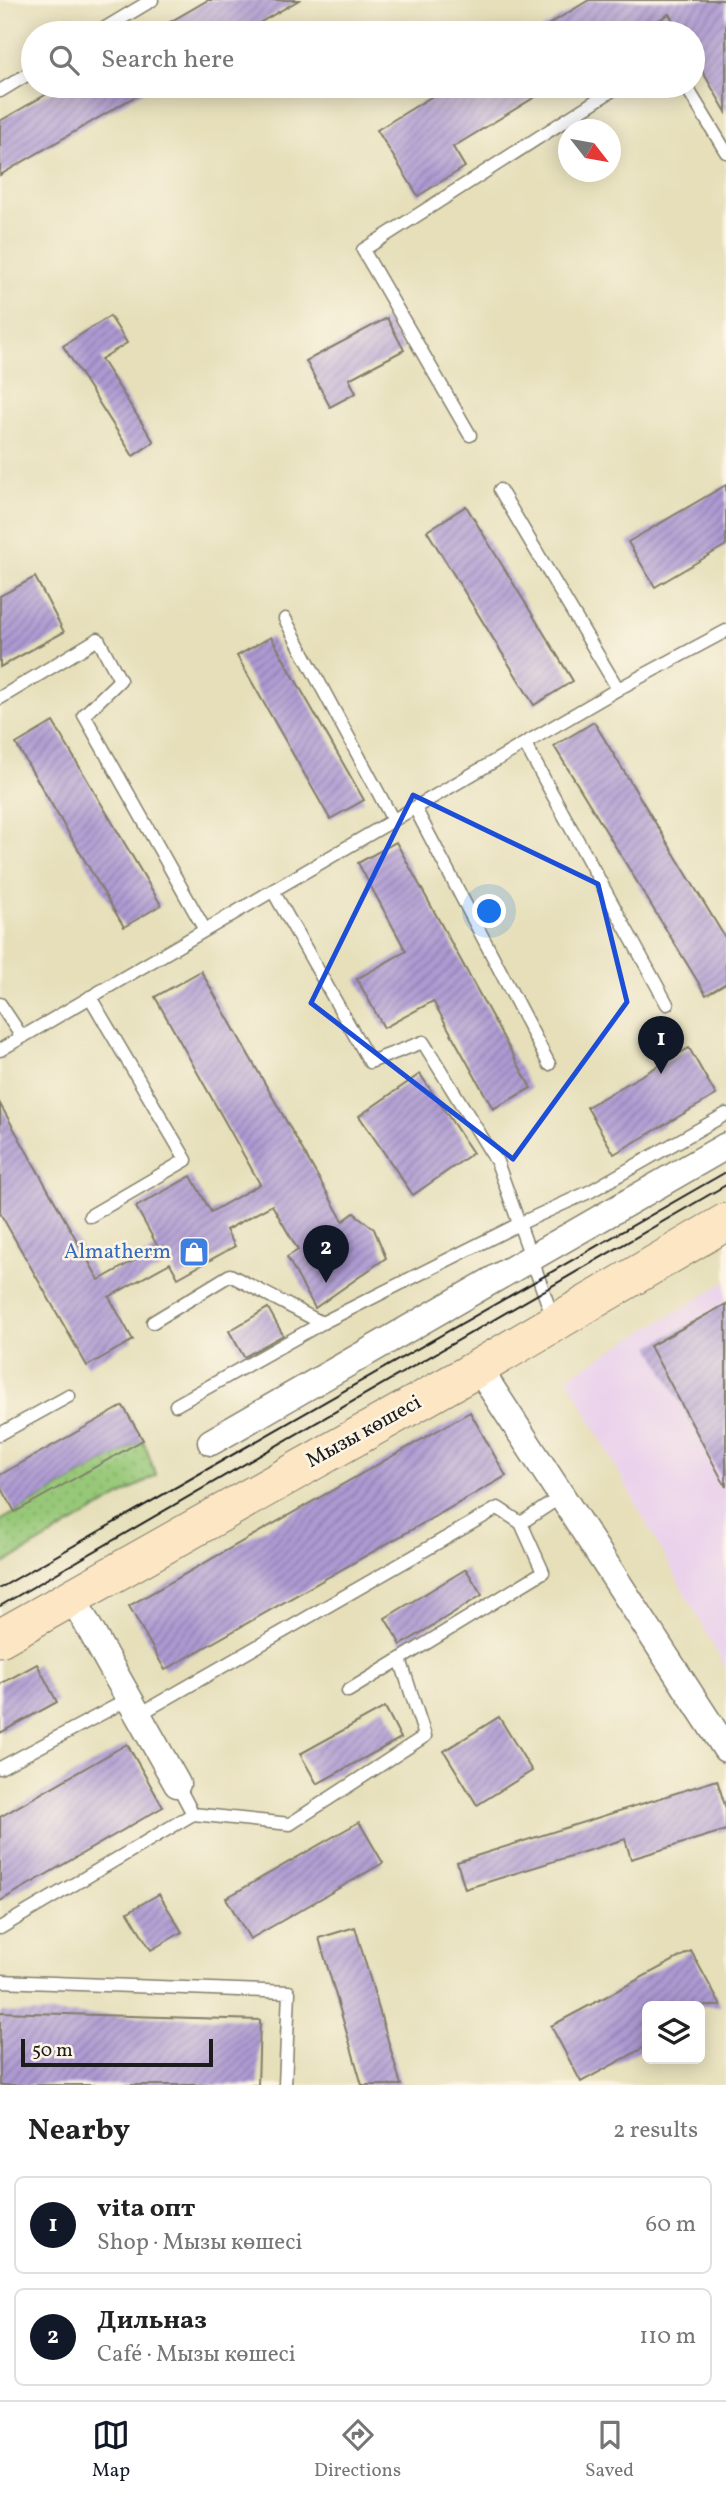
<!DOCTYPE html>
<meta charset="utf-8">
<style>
body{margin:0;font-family:Vollkorn,serif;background:#f2f2f2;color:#222}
.controls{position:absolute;right:21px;bottom:21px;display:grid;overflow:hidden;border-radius:10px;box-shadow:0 4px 18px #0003}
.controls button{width:63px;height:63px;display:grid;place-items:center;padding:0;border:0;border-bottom:2px solid #e0e0e0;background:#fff;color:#222;font:35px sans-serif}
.compass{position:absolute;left:558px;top:119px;width:63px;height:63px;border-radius:50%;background:#fff;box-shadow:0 4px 18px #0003;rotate:121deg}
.scale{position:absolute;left:21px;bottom:18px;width:192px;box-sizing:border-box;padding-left:7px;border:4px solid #1c1c1c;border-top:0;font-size:19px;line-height:24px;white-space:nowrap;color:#1c1c1c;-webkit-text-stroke:5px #fcf5e5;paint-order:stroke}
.you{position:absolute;left:490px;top:912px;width:24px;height:24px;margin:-18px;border:5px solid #fff;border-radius:50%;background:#1a73e8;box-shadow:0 0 0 10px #1a73e833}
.badge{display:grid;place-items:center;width:46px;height:46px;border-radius:50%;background:#111827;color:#fff;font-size:23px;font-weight:700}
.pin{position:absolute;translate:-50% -58px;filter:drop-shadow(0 2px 4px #0008)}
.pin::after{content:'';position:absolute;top:37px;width:24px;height:21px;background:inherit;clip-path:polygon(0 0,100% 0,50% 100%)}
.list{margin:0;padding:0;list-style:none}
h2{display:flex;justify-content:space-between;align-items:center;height:91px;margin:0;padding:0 28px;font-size:30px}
h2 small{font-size:23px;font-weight:400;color:#767676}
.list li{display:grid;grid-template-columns:46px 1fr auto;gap:21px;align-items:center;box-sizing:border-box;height:98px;margin:0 14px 14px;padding:0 14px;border:2px solid #e0e0e0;border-radius:10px}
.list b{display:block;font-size:26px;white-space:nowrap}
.list p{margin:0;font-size:23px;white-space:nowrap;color:#767676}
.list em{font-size:23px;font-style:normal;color:#767676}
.icon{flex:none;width:38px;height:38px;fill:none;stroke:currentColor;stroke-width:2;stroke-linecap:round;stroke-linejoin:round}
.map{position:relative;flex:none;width:726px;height:2085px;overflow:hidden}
.search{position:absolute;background:#fff;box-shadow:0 4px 18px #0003;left:21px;right:21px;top:21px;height:77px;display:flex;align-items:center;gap:18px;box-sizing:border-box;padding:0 24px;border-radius:38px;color:#767676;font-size:26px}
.sheet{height:315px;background:#fff}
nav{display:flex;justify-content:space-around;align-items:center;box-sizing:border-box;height:98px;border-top:2px solid #e0e0e0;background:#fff;font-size:19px;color:#767676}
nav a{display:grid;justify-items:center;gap:4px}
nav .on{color:#111827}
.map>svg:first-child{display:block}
.built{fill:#ead1ec}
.grass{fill:url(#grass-dots);stroke:#5a724a;stroke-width:2}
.building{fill:url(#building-hatch)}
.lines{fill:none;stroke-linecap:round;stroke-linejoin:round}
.lane-casing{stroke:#817e6b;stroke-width:15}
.street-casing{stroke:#817e6b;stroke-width:29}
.secondary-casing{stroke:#817e6b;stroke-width:39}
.lane{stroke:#fff;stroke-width:12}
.street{stroke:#fff;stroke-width:26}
.secondary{stroke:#fce6c4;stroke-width:37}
.tram{stroke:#1c1c1c;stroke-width:2}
.marked{fill:none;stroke:#1d4ed8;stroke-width:5;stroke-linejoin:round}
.labels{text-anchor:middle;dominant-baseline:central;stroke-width:5;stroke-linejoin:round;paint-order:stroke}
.shop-label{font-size:21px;fill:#366cbe;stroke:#fcf5e5;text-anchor:end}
.street-label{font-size:21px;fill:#1c1c1c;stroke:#fcf5e5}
</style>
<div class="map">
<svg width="726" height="2085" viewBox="0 0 726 2085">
<defs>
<pattern id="grass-dots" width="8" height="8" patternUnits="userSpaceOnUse" patternTransform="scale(1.75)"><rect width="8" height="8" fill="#97c878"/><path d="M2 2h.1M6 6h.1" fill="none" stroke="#82ab67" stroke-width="1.8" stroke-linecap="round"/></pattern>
<pattern id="building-hatch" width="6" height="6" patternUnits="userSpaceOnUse" patternTransform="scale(1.75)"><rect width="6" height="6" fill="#ae9ad3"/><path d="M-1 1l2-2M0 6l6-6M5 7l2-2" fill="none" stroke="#8d7daa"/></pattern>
</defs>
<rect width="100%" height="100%" fill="#fcf5e5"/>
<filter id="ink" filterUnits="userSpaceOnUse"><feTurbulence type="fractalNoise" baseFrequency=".0143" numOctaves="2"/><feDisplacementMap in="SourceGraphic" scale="14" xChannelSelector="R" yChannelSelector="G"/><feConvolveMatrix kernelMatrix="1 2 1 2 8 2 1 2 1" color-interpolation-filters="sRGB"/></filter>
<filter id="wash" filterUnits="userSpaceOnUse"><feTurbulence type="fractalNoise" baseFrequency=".00686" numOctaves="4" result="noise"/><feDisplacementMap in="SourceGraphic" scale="28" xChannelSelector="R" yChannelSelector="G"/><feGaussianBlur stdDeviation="1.57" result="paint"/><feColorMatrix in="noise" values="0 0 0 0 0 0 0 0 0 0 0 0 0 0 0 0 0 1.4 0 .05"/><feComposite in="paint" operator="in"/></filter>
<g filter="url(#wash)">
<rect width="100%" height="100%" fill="#e6dfba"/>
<path class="built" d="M726,1282V1669L567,1377Z"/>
<path class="grass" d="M143,1440L156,1475L0,1566V1521Z"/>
<g id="blocks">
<g class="building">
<path d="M208,0H299L242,33H151Z"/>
<path d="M589,0H726V112L693,55V33H680L669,14L638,33H535Z"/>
<path d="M61,86H153L0,175V121Z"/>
<path d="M449,86H553L453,147L465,167L418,196L377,130Z"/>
<path d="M110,316L127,343L101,359L154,442L133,456L63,346Z"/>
<path d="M387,318L404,350L349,379L356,393L330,407L306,361Z"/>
<path d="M726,485V545L655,587L628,542Z"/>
<path d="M466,506L573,681L534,705L427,531Z"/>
<path d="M35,577L64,632L0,667V596Z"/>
<path d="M271,637L364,800L330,819L237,656Z"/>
<path d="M53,722L161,905L124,927L16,744Z"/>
<path d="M594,722L726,939V983L706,995L554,746Z"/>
<path d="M396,842L531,1088L493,1109L433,1001L384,1028L357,979L406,951L358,863Z"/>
<path d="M201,971L343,1221L354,1213L374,1229L386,1258L315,1308L287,1257L298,1250L272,1205L226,1230L235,1246L178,1278L170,1263L109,1297L133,1340L87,1366L0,1213V1104L99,1280L158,1247L136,1207L191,1176L211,1212L260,1184L155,997Z"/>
<path d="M689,1048L716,1095L614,1154L587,1107Z"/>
<path d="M420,1074L473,1153L413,1195L359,1116Z"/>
<path d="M726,1304V1487L650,1346Z"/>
<path d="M268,1308L283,1335L244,1357L229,1331Z"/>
<path d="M123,1406L143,1440L15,1512L0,1485V1475Z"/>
<path d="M470,1412L506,1476L165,1670L129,1606Z"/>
<path d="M466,1569L482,1595L401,1645L385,1618Z"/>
<path d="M37,1664L57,1702L0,1733V1684Z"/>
<path d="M385,1707L401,1738L317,1784L300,1754Z"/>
<path d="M499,1717L532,1771L477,1805L444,1751Z"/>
<path d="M127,1744L163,1807L0,1901V1817Z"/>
<path d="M717,1780L726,1809V1830L631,1859L625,1839L465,1889L457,1862Z"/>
<path d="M359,1822L383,1863L250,1939L226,1898Z"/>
<path d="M159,1894L182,1932L151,1950L128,1912Z"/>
<path d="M355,1927L401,2085H362L319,1938Z"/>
<path d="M691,1951L721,2006H647V2046L581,2082L551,2026Z"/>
<path d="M0,2012L260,2020L258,2085H0Z"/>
</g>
</g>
</g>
<g filter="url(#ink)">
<use href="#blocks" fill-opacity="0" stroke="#817e6b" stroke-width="2"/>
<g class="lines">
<g class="lane-casing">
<g id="lane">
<path d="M97,33L152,0"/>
<path d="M686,86L726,152"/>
<path d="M0,91L33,71"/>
<path d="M470,435L363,250L619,86"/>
<path d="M500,490L618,689"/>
<path d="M285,619L393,820"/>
<path d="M0,698L98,639L120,680L84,715L205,930"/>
<path d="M525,744L667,1004"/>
<path d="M415,808L549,1064"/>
<path d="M273,891L370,1062L423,1042L497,1162L554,1321"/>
<path d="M90,997L186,1160L90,1216"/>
<path d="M0,1004L22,1037"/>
<path d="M0,1050L618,689L726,631"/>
<path d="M153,1322L230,1275L322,1323"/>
<path d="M176,1405L322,1323L519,1224L591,1191L726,1114"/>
<path d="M0,1434L69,1396"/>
<path d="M348,1691L543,1572L521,1523"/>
<path d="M138,1715L498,1508L521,1523L562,1496"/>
<path d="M0,1768L129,1699"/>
<path d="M177,1784L193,1814L290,1824L425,1736L400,1659"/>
<path d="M0,1928L193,1814"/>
<path d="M0,1981L289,1992L285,2085"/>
</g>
</g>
<g class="street-casing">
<g id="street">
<path d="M477,1366L726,1749"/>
<path d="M211,1442L726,1146"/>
<path d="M72,1597L177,1784"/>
</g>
</g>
<g class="secondary-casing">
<path id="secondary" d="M0,1638L466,1375L726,1222"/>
</g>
<use href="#lane" class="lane"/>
<use href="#street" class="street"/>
<use href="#secondary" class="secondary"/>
<g class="tram">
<path d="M0,1588L726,1172"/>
<path d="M0,1606L726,1185"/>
</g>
</g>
</g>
<path class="marked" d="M413,795L598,884L627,1002L513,1159L311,1003Z"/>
<defs>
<g id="shop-square" transform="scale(1.575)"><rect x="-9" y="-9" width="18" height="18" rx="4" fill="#3f7fe0" stroke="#fcf5e5"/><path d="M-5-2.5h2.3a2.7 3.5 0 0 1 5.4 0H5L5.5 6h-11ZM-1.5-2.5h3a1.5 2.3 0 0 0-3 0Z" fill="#fff"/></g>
</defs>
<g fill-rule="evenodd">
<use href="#shop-square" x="194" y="1252"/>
</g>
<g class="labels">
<g class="shop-label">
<text x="171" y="1252">Almatherm</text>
</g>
<g class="street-label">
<text transform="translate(364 1432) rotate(-29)">Мызы көшесі</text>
</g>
</g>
</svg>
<div class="controls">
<button><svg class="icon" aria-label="layers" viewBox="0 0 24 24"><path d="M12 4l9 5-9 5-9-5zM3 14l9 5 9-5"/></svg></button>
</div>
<svg class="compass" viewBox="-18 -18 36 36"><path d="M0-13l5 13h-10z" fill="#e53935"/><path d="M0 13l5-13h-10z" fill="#767676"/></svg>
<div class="scale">50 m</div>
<div class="you"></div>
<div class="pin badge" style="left:661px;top:1074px">1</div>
<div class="pin badge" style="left:326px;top:1283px">2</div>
<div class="search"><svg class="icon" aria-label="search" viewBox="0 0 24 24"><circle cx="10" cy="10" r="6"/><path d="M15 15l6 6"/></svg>Search here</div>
</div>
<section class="sheet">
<h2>Nearby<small>2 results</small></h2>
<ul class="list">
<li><span class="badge">1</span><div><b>vita опт</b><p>Shop · Мызы көшесі</p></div><em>60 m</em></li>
<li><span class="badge">2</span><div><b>Дильназ</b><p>Café · Мызы көшесі</p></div><em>110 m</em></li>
</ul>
</section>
<nav>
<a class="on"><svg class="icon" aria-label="map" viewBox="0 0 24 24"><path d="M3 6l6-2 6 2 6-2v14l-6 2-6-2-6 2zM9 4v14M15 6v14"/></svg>Map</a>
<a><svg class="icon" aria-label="directions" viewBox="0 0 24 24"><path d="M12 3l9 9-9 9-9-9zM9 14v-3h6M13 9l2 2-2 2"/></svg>Directions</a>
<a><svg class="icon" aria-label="saved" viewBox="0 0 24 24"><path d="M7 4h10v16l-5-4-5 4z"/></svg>Saved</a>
</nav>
